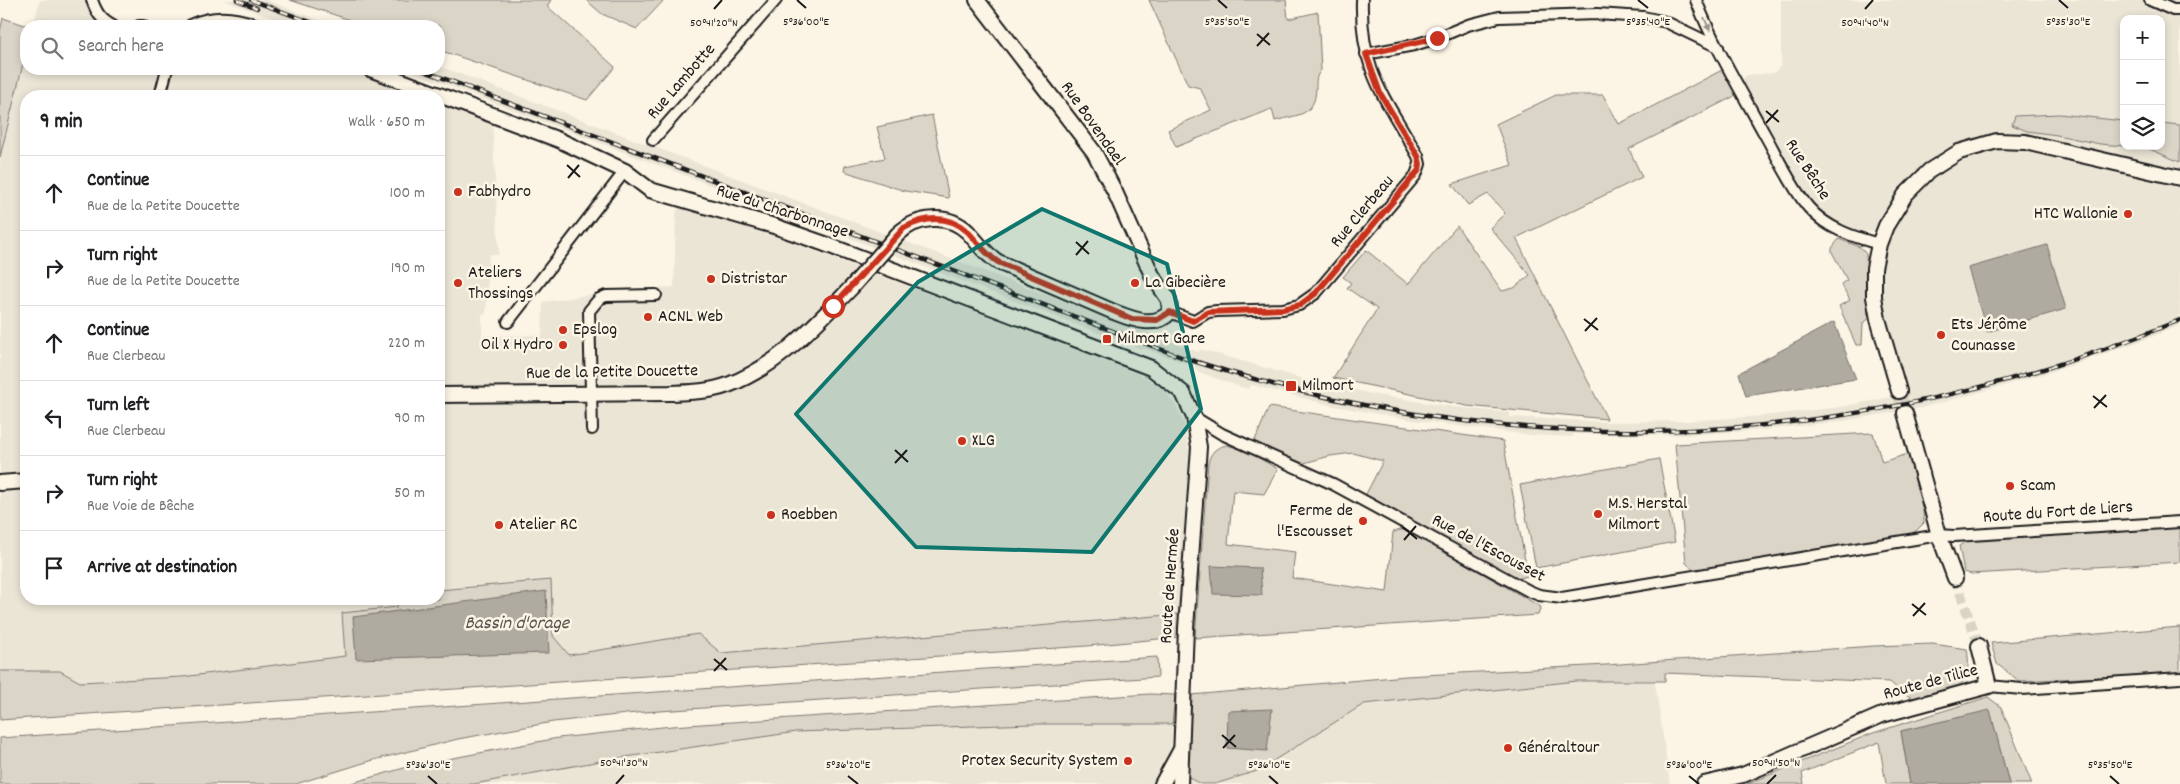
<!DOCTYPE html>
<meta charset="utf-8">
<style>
body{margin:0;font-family:Dekko,sans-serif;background:#f2f2f2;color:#202124}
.controls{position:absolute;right:15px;top:15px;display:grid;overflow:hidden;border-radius:10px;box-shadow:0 2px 8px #0003}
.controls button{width:45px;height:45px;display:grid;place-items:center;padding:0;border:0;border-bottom:1px solid #e0e0e0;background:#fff;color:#202124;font:25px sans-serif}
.stop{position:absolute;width:15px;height:15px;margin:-11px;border:4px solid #c8321e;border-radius:50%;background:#fff}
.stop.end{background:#c8321e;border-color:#fff;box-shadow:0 1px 5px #0008}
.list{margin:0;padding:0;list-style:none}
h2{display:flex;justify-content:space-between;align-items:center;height:65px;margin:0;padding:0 20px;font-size:21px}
h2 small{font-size:16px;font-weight:400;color:#757577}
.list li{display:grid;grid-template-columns:32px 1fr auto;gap:15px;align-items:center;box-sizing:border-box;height:75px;padding:0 20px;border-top:1px solid #e0e0e0}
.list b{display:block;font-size:19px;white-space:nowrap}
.list p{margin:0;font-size:16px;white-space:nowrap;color:#757577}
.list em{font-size:16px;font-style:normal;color:#757577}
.icon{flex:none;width:28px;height:28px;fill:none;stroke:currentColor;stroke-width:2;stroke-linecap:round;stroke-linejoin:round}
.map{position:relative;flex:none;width:2180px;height:784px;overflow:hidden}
.search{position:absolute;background:#fff;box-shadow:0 2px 8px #0003;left:20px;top:20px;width:425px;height:55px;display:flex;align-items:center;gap:12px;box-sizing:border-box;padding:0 18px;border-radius:20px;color:#757577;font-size:19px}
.panel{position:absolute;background:#fff;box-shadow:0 2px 8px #0003;left:20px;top:90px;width:425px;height:515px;border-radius:20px}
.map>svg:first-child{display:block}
.built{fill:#ebe5d6;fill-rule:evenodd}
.green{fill:#dbd5c8;stroke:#7c7872}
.water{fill:#b0aba1;stroke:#75726c}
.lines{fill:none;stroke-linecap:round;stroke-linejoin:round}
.street-tunnel{stroke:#dad4c7;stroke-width:10;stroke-dasharray:10 5;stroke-linecap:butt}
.secondary-tunnel{stroke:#dad4c7;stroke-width:14;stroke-dasharray:14 7;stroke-linecap:butt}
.street-casing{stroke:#1c1c1c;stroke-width:14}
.secondary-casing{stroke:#1c1c1c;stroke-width:18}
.street{stroke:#fcf5e5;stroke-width:10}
.secondary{stroke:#fcf5e5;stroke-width:14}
.rail-casing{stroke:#1c1c1c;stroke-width:4.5}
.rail{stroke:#fcf5e5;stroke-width:2.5;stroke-dasharray:8;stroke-linecap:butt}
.secondary-bridge-casing{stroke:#1c1c1c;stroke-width:18;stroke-linecap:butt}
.secondary-bridge{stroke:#fcf5e5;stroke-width:14}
.oneway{fill:#97938b}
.route{stroke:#c8321e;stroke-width:6}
.marked{fill:#0f766e;fill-opacity:0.2;stroke:#0f766e;stroke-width:4;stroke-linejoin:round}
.ticks{fill:none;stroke:#1c1c1c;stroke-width:2}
.poi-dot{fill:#c8321e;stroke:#fcf5e5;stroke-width:2}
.labels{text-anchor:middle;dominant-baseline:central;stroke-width:5;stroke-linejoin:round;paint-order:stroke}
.street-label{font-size:18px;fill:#1c1c1c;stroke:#fcf5e5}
.poi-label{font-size:18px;fill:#1c1c1c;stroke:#fcf5e5;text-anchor:start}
.water-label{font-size:19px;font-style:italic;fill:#575551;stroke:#fcf5e5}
.ticks-label{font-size:12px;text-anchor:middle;fill:#1c1c1c;stroke:#fcf5e5;stroke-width:5;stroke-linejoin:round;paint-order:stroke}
</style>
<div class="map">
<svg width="2180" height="784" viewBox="0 0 2180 784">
<rect width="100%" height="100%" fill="#fcf5e5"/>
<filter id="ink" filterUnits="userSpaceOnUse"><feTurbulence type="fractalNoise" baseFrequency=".02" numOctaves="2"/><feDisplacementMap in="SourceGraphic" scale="10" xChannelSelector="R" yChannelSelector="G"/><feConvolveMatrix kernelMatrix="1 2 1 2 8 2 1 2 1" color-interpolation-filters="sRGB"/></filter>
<g filter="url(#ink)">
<g class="built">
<path d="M40,0H92L113,26H33Z"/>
<path d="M224,0H266L334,26H293Z"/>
<path d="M1781,0H2180V325L2149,338L2073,365L1999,387L1921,408L1843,421L1764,430L1686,435L1573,434V437L1530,435L1412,420L1334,406L1251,385L1249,389L1240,387L1199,372L1192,365L1145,349H1141L405,69H439V66L1199,352L1200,349L1300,378L1377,395L1454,407L1510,413V417L1608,422L1685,421L1763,416L1841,407L1907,394L1883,310L1881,276L1889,235L1875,231L1859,232L1834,223L1811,204L1741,80L1747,75L1774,73L1781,65ZM2124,19H2161V146H2124Z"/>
<path d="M26,52V69H366L438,96H26V599H397L398,607L342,613L345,656L182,677L80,682L60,671H0V157Z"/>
<path d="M439,96L492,117L499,255L489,254L486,314H482V336L542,335L543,302L621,290L674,287L676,214L679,207L767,233L1137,373L1163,388L1176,406L1185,427L1189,451L1179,614L721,653L697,634L569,655L553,636L551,580L439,590Z"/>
<path d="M1577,681L1655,682L1670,784H1215L1257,771L1364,704Z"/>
<path d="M1033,724H1172L1186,741V775L1200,784H474L612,759L796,732Z"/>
</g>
<g class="green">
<path d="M290,0H551L547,6L615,67L587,100L439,50V26H368Z"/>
<path d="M586,0H664L637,29L602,14Z"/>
<path d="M1149,0H1286L1288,19L1318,12L1321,70C1316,76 1316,80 1316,88C1315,117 1298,114 1275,121L1272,109L1176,147L1168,130L1211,110L1200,88L1188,85Z"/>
<path d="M3,18L28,26L26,52L0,157V32Z"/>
<path d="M1722,70L1736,94L1733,97L1629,149L1642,177L1516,238L1607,419L1467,406L1333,378L1377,309L1347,288L1351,283L1343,277L1366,250L1408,284L1457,226L1502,291L1514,288L1530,275L1490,228L1505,213L1488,194L1468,205L1452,184L1512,165L1496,124L1556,95H1603L1619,124Z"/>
<path d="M2059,114L2124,121V146H2161V123L2180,125V162L2147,148L2100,144L2057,135L2027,131L2012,125L2015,116Z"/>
<path d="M932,115L949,198L905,191L844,171L845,166L885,158L877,127Z"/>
<path d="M1839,239L1860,247L1866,254L1869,310L1867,312L1870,318L1863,323L1862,345H1856L1839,306L1850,300L1841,284L1847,280L1832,252V248Z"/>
<path d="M1269,407L1503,441L1528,576L1516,579L1365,496L1383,461L1353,453L1330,456L1304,463L1303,467L1253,445Z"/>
<path d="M1873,433L1882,462L1908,454L1923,510L1924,523L1916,531L1908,535L1694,570L1686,563L1675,444Z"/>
<path d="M1226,445L1245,450L1278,469L1264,494L1233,491L1228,544L1295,552L1292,578L1387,592L1393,532L1405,529L1541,607L1538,615L1195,638L1208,463C1211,452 1215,448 1226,445Z"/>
<path d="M1659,459L1675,542L1536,568L1520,485Z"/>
<path d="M2180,528V562L1971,574L1964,572L1959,546L1967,541Z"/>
<path d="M551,580L553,636L569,655L698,634L721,653L1179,614V637L1087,646L0,720V671H60L80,682L182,677L345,656L342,613L397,607V599H439V590Z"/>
<path d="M2180,627V672L2163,674L2019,681L1997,664L1991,643Z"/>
<path d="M1933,644L1967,649C1972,678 1963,689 1935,697C1931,698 1924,701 1920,700C1909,698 1898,690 1890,682L1665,673V681H1577L1364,704L1257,771L1215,784H1200L1186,775V741L1191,695L1406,676L1606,665L1874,646Z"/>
<path d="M1157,657L1158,677L645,712L553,722L458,739L370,761L296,784H0V738Z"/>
<path d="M1150,694L1175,695L1172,724H1033L796,732L612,759L474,784H348L411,766L558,738L672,726Z"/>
<path d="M1988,697L2001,707L2032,784H2009L1990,711L1901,731L1910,784H1886L1879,742L1802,773L1804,784H1747L1873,733Z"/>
</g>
<g class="water">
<path d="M2047,245L2066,309L1987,332L1968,268Z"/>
<path d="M1834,322L1856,379L1746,396L1739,373Z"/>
<path d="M1211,566L1260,568L1262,595L1213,594Z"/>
<path d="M546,591L549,653L356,659L353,617Z"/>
<path d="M1272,709L1267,751L1227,748L1228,711Z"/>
<path d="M1990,710L2009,784H1910L1901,731Z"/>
</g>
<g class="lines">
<path class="street-tunnel" d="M1955,578L1979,646"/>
<path class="secondary-tunnel" d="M1899,391L1905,413"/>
<g class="street-casing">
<g id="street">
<path d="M92,0C96,12 101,20 113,26"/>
<path d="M1696,0C1714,46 1740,89 1764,133C1776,154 1793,190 1809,208C1827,229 1854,237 1879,244"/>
<path d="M2150,0L2173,10H2180"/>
<path d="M139,26H143"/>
<path d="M1366,54L1414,45L1437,38L1468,25L1499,17L1597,14L1643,17L1666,22L1718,47"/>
<path d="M160,96L167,69"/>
<path d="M653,140L776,0"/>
<path d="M1170,312L1193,321L1208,312L1217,311L1283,309L1299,305L1316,293L1416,175L1420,164L1418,156C1385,97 1360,72 1362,0"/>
<path d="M508,322L625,171"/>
<path d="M1194,417L1222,434L1333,484L1529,591L1539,595L1562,598L1939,535L1954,536L2180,522"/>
<path d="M592,429L589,311L599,299L606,296L656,295"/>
<path d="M1989,686L2022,689L2180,678"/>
</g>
</g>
<g class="secondary-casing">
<g id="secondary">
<path d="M193,26C213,17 233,18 254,26"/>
<path d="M370,69L559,140L625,171L650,190L774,226L825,244L1151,368L1183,393L1194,417L1199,447L1186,628L1180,784"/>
<path d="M898,234C917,216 948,213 968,232C978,243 985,254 998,262L1114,312C1132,319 1155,329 1170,312L1169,300L1152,275L1115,192L1094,152L977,0"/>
<path d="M1899,391L1878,319L1874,297V268L1879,244L1886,226L1905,195L1929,171L1959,152L1997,141L2025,142L2180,178"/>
<path d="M439,395L670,393C690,392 709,392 728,385C777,367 815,325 851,288"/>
<path d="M1905,413L1939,535L1955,578"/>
<path d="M0,483L26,481"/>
<path d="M1162,784L1180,751"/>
<path d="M1704,784L1743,775L1882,715L1989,686L1979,646"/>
</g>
</g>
<use href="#street" class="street"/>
<use href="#secondary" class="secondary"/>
<g class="rail-casing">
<g id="rail">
<path d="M237,0L257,8"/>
<path d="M251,0L321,26"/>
<path d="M419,69L1184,358C1517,467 1857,454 2180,320"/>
</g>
</g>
<use href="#rail" class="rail"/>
<g class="secondary-bridge-casing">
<path id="secondary-bridge" d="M851,288L898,234"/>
</g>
<use href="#secondary-bridge" class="secondary-bridge"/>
</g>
<defs><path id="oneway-solid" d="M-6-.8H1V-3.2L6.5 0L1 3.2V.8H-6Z" transform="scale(1.25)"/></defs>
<use class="oneway" href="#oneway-solid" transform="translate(1707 24) rotate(66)"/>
</g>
<g class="lines" filter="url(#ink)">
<path class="route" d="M833,306L904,228C924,217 948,214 967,231C978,242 984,253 998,262L1132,319L1157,320L1170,312L1193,321L1208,312L1283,309L1300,305L1316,293L1419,170L1420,164L1418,156L1380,93L1366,54L1437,38"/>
</g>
<path class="marked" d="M1042,209L1167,264L1201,409L1092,552L916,547L796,414L918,282Z"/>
<path class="ticks" d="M797,0L806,8M1218,0L1227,8M1638,0L1648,8M2059,0L2068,8M714,9L722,0M1865,9L1873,0M1257,34L1270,45M1257,46L1269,33M1766,111L1779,122M1766,123L1778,110M567,165L580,177M568,178L579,165M1076,242L1089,254M1076,255L1088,241M1584,319L1598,330M1585,331L1597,318M2093,396L2107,407M2094,408L2106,395M895,450L908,462M895,463L907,450M1403,527L1417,539M1404,540L1416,526M1912,604L1926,615M1913,616L1925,603M714,659L727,670M714,671L726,658M1222,735L1236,747M1223,748L1235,735M428,776L437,784M848,776L858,784M1269,776L1278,784M1689,776L1699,784M2110,776L2119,784M616,784L624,775M1767,784L1776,775"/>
<g class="poi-dot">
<circle cx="458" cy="192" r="5"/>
<circle cx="2128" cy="214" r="5"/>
<circle cx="711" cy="279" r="5"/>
<circle cx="458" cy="283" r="5"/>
<circle cx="1135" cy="283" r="5"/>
<circle cx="648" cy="317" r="5"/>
<circle cx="563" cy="330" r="5"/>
<circle cx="1941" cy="335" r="5"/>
<rect x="1102" y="334" width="10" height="10" rx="2.5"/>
<circle cx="563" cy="345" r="5"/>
<rect x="1285" y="380" width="12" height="12" rx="2.5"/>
<circle cx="962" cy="441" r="5"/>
<circle cx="2010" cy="486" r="5"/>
<circle cx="1598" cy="514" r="5"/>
<circle cx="771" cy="515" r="5"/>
<circle cx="1363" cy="521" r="5"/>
<circle cx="499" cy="525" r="5"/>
<circle cx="1508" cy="748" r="5"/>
<circle cx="1128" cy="761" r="5"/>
</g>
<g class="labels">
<g class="street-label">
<text transform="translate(682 82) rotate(-49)">Rue Lambotte</text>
<text transform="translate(1092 124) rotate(55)">Rue Bovendael</text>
<text transform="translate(1807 170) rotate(57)">Rue Bêche</text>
<text transform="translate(782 212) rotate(18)">Rue du Charbonnage</text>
<text transform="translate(1363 212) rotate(-50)">Rue Clerbeau</text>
<text transform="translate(612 373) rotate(-1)">Rue de la Petite Doucette</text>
<text transform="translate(2058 513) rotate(-4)">Route du Fort de Liers</text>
<text transform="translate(1488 549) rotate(28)">Rue de l'Escousset</text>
<text transform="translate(1171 586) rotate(-86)">Route de Hermée</text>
<text transform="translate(1931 683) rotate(-15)">Route de Tilice</text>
</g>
<g class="poi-label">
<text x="468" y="192">Fabhydro</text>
<text x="2118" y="214" text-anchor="end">HTC Wallonie</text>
<text x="468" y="273">Ateliers<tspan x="468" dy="21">Thossings</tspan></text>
<text x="721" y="279">Distristar</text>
<text x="1145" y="283">La Gibecière</text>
<text x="658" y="317">ACNL Web</text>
<text x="1951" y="325">Ets Jérôme<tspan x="1951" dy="21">Counasse</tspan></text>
<text x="573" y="330">Epslog</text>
<text x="1117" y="339">Milmort Gare</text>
<text x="553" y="345" text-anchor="end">Oil X Hydro</text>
<text x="1302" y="386">Milmort</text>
<text x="972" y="441">XLG</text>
<text x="2020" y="486">Scam</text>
<text x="1608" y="504">M.S. Herstal<tspan x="1608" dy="21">Milmort</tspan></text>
<text x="1353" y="511" text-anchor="end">Ferme de<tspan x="1353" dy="21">l'Escousset</tspan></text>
<text x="781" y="515">Roebben</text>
<text x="509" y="525">Atelier RC</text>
<text x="1518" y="748">Généraltour</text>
<text x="1118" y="761" text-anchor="end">Protex Security System</text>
</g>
<g class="water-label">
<text x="517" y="624">Bassin d'orage</text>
</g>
</g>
<g class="ticks-label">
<text x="806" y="25">5°36'00"E</text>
<text x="1227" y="25">5°35'50"E</text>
<text x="1648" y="25">5°35'40"E</text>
<text x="2068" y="25">5°35'30"E</text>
<text x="714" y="26">50°41'20"N</text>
<text x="1865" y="26">50°41'40"N</text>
<text x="624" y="766">50°41'30"N</text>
<text x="1776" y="766">50°41'50"N</text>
<text x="428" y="768">5°36'30"E</text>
<text x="848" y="768">5°36'20"E</text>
<text x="1269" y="768">5°36'10"E</text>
<text x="1689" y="768">5°36'00"E</text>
<text x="2110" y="768">5°35'50"E</text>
</g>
</svg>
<div class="controls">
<button>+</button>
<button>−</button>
<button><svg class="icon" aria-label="layers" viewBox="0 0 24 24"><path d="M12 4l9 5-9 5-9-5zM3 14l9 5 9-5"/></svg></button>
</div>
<div class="stop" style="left:833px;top:306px"></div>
<div class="stop end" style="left:1437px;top:38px"></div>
<div class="search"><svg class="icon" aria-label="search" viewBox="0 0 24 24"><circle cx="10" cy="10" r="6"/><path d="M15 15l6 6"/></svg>Search here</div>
<section class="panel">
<h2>9 min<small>Walk · 650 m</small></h2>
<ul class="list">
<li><svg class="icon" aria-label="ahead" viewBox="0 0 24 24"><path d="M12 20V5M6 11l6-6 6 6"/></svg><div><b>Continue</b><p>Rue de la Petite Doucette</p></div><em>100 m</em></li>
<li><svg class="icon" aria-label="right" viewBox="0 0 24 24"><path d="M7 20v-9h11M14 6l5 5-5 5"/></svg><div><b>Turn right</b><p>Rue de la Petite Doucette</p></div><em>190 m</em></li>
<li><svg class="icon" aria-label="ahead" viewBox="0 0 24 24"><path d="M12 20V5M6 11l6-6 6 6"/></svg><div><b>Continue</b><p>Rue Clerbeau</p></div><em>220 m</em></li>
<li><svg class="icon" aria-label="left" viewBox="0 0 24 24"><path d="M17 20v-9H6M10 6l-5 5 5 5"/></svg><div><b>Turn left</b><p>Rue Clerbeau</p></div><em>90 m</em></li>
<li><svg class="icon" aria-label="right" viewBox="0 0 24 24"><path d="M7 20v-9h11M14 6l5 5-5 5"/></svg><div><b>Turn right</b><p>Rue Voie de Bêche</p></div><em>50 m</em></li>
<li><svg class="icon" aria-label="arrive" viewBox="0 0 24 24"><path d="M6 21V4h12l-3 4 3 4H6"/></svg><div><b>Arrive at destination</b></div></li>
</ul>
</section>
</div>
